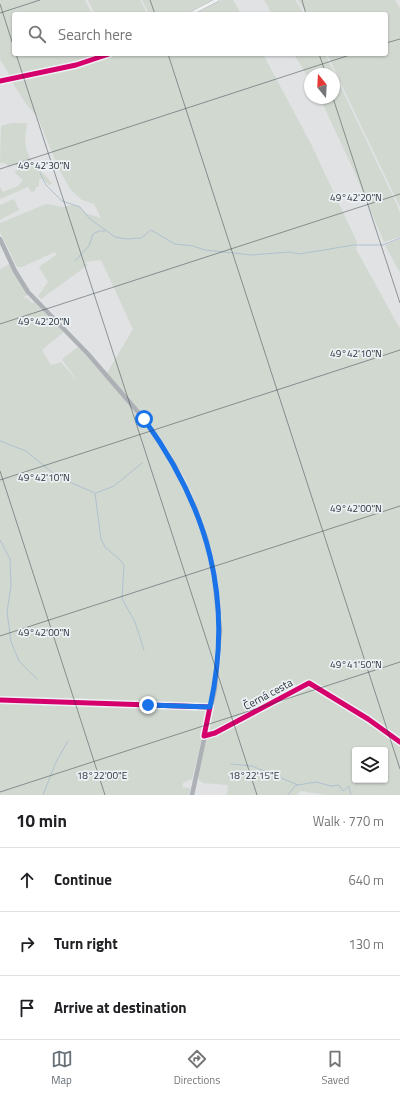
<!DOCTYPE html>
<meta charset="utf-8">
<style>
body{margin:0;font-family:"Titillium Web",sans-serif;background:#f6f6f6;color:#202124}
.controls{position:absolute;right:12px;bottom:12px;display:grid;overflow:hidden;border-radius:4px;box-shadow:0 1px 3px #0004}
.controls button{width:36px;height:36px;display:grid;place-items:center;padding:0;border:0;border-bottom:1px solid #e0e0e0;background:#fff;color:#202124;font:20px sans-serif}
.compass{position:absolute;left:304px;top:68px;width:36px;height:36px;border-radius:50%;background:#fff;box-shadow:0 1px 3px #0004;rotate:342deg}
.stop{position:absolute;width:12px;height:12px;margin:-9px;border:3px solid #1a73e8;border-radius:50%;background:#fff}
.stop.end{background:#1a73e8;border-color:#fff;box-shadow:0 1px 4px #0008}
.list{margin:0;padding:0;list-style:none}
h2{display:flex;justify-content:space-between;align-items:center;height:52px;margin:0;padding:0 16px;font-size:17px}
h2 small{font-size:13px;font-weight:400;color:#757577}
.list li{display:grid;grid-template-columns:26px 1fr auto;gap:12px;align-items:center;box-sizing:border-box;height:64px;padding:0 16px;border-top:1px solid #e0e0e0}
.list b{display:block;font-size:15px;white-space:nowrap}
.list em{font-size:13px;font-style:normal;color:#757577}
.icon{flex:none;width:22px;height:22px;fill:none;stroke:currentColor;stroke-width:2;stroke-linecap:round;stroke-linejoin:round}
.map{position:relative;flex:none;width:400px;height:795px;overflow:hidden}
.search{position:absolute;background:#fff;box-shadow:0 1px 3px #0004;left:12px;right:12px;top:12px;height:44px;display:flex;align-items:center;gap:10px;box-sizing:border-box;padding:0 14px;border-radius:4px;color:#757577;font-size:15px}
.sheet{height:244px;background:#fff}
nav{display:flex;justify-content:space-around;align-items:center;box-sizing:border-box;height:56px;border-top:1px solid #e0e0e0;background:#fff;font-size:11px;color:#757577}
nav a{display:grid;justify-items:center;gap:2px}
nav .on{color:#687077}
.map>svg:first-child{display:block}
.green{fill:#d1d8d0;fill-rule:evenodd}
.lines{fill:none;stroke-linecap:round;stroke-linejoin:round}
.stream{stroke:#b0c1ce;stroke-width:1}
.minor-casing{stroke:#bec0c2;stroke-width:4.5}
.minor{stroke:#eff0f1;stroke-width:3}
.secondary{stroke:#adb0b5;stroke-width:4.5}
.cycleway-casing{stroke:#edf1f4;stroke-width:8}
.cycleway{stroke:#d6006c;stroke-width:5}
.route{stroke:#1a73e8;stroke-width:5}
.ticks{fill:none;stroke:#28323c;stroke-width:1;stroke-opacity:0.45}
.labels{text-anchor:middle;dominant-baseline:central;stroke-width:3.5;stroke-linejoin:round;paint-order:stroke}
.street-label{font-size:11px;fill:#28323c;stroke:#edf1f4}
.ticks-label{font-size:10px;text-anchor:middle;fill:#28323c;stroke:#edf1f4;stroke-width:3.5;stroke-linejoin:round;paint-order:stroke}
</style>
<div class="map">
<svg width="400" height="795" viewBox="0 0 400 795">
<rect width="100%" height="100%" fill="#e0e2e4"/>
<g class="green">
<path d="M0,0H85L92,14H14V54H104L73,64L10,76L0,59Z"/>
<path d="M88,0H140L147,14H95Z"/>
<path d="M142,0H212L184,14H149Z"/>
<path d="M222,0H233L241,14H195Z"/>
<path d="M264,0H295L304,14H272Z"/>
<path d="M298,0H395L400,9V207L327,54H386V14H307Z"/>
<path d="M116,54H263L311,144L357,242L356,249L400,329V795H326L300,791L297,795H227L228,785L203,783L197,778C205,744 215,709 219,674C229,597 211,516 169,451C151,423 129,398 107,373L133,329L101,260L85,262L88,265L41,299L38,296L48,282L39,267L56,255L55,252L22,267H17L0,232V223L46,204L63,207L72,205L79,206L85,213L101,218L94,204L82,200L70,189L58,167L37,116L26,104L12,82L76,68ZM355,750H385V780H355Z"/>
<path d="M294,54H325L397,205L400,213V237L384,242L354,171L320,98H334V74H310V81Z"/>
<path d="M11,123H27C25,140 23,149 34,164H37C39,172 47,175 52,184L49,185L42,178L39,180V186L35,188V191L31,192L28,187L0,199V187L3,192L18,186L23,180L14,172L18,170L15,164L9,167L5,163H0L1,126Z"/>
<path d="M14,199L19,210L0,220V205Z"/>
<path d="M400,239V273L385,245Z"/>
<path d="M10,264L27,295L23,298H27L32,303L31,305L34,302L64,332L42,350L51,365L61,362L78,382L62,359L78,347C108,381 141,415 166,455C206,519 223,597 214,672C211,708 200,744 192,779L183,783L182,787L190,788L189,795H0V269Z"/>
</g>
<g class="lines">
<g class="stream">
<path d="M40,173L46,185L62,201L80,207L90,219L115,237L127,239L141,238L151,230L175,244L193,246L205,250L252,255L289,252L299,254L354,245H383L400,238"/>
<path d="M75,261L89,246L93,234L99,231H105"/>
<path d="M0,441L26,451L58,477L95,493L101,539L105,547L119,559L124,565L122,599L135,622L144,650"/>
<path d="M96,493L114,486L142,463"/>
<path d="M0,540L10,559L11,586L7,612L11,642L19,661L37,679"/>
<path d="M231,764L252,766L298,785L316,782L331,786L339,785L343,791L349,786L351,795"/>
<path d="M43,795L56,762L68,741"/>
<path d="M288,795L295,786L298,785"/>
</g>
<g class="minor-casing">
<g id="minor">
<path d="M190,14L217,0"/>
<path d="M0,81L76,65L109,54"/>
<path d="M0,700L210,707"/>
<path d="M204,736L215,733L309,683L368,719L400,742"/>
</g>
</g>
<use href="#minor" class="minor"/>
<path class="secondary" d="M0,239L15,271L28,292L88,354L144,419L174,464L195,507L206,538L213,568L220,630L215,689L192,795"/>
<g class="cycleway-casing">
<g id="cycleway">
<path d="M0,81L76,65L109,54"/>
<path d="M0,700L210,707L204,736L215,733L309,683L368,719L400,742"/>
</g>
</g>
<use href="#cycleway" class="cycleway"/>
</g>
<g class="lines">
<path class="route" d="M144,419C208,508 234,599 210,707L148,705"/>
</g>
<path class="ticks" d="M150,0L155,14M302,0L306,14M0,4L14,48M0,13L40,0M386,43L400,39M16,54L257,795M168,54L400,769M319,54L326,74M333,98L400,303M0,169L353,54M0,324L400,194M0,471L105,795M0,480L400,350M0,636L400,506M0,792L400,662"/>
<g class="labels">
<g class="street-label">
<text transform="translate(268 694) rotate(-28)">Černá cesta</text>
</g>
</g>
<g class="ticks-label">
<text x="44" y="169">49°42'30"N</text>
<text x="356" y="201">49°42'20"N</text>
<text x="44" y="325">49°42'20"N</text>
<text x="356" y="357">49°42'10"N</text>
<text x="44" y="481">49°42'10"N</text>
<text x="356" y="512">49°42'00"N</text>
<text x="44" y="636">49°42'00"N</text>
<text x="356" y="668">49°41'50"N</text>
<text x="102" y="779">18°22'00"E</text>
<text x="254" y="779">18°22'15"E</text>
</g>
</svg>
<div class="controls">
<button><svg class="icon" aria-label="layers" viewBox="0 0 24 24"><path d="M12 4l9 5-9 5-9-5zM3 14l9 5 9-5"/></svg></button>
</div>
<svg class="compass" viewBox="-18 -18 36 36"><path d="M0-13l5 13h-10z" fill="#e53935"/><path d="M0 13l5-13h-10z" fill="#757577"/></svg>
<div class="stop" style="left:144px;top:419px"></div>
<div class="stop end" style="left:148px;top:705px"></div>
<div class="search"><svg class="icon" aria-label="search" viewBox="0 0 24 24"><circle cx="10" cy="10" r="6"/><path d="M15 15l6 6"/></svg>Search here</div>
</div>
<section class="sheet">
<h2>10 min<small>Walk · 770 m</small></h2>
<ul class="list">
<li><svg class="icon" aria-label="ahead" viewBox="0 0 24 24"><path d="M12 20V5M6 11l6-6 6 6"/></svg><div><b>Continue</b></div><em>640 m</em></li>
<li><svg class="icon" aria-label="right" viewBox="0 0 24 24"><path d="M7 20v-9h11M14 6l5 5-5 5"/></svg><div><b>Turn right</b></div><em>130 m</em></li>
<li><svg class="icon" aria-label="arrive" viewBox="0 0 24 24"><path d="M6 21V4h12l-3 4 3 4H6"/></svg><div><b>Arrive at destination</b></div></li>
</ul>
</section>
<nav>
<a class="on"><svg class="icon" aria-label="map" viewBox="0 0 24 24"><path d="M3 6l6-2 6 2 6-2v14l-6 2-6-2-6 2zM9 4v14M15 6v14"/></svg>Map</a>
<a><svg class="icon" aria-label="directions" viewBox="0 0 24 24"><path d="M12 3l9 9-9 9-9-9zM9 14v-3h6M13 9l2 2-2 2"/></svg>Directions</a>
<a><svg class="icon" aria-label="saved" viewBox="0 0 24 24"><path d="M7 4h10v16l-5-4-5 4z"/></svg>Saved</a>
</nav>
